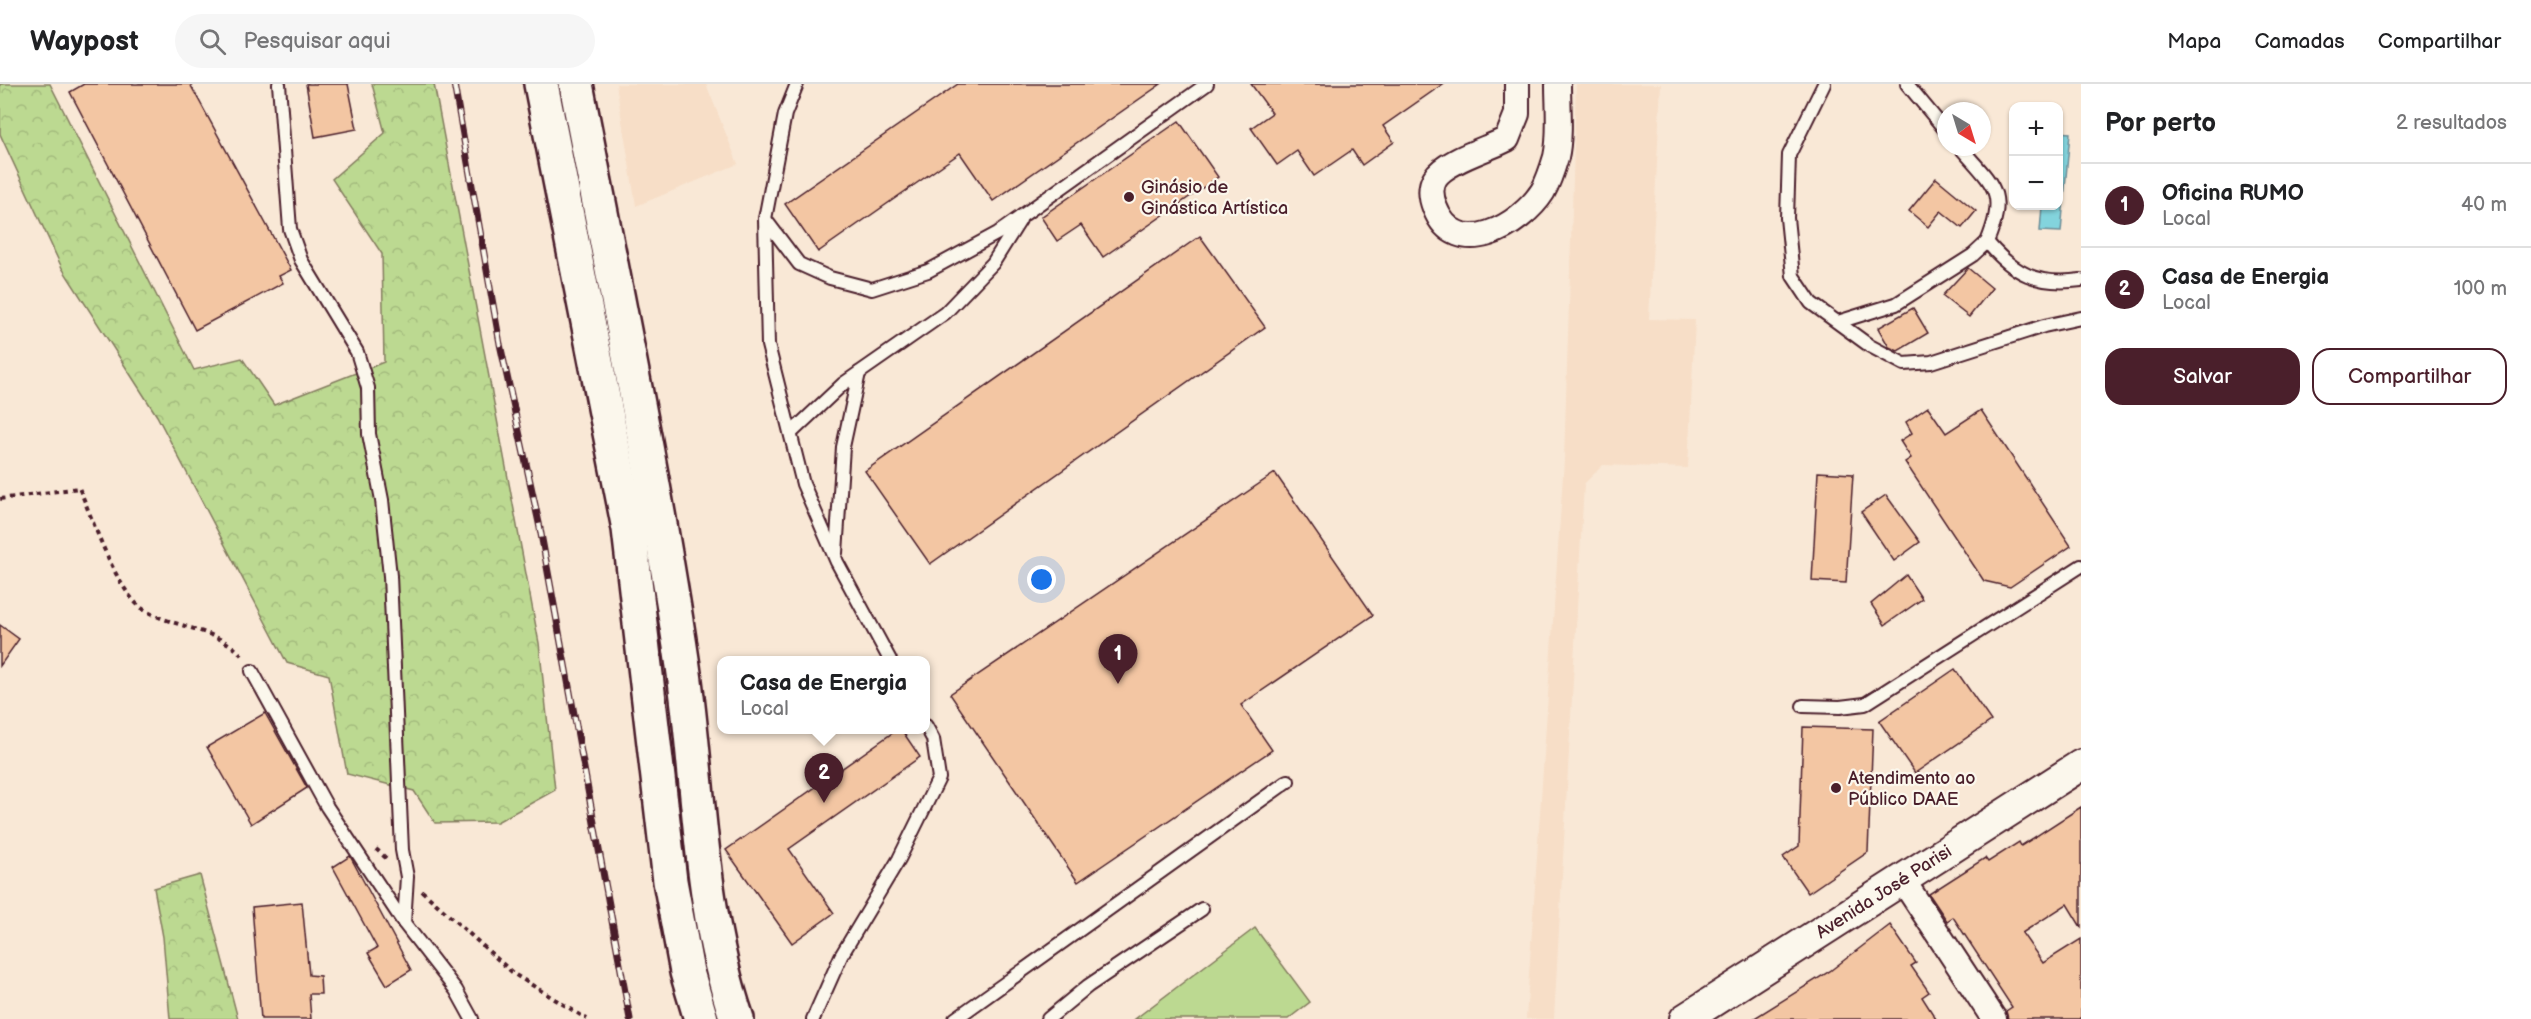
<!DOCTYPE html>
<html lang="pt">
<meta charset="utf-8">
<style>
body{margin:0;font-family:"Balsamiq Sans",sans-serif;background:#f6f6f6;color:#202124}
.controls{position:absolute;right:18px;top:18px;display:grid;overflow:hidden;border-radius:12px;box-shadow:0 2px 4px #0004}
.controls button{width:54px;height:54px;display:grid;place-items:center;padding:0;border:0;border-bottom:2px solid #e0e0e0;background:#fff;color:#202124;font:30px sans-serif}
.compass{position:absolute;left:1937px;top:18px;width:54px;height:54px;border-radius:50%;background:#fff;box-shadow:0 2px 4px #0004;rotate:142deg}
.you{position:absolute;left:1042px;top:496px;width:21px;height:21px;margin:-15px;border:4px solid #fff;border-radius:50%;background:#1a73e8;box-shadow:0 0 0 9px #1a73e833}
.badge{display:grid;place-items:center;width:39px;height:39px;border-radius:50%;background:#4a1f2b;color:#fff;font-size:20px;font-weight:700}
.pin{position:absolute;translate:-50% -50px;filter:drop-shadow(0 2px 3px #0008)}
.pin::after{content:'';position:absolute;top:32px;width:21px;height:18px;background:inherit;clip-path:polygon(0 0,100% 0,50% 100%)}
.popup{position:absolute;left:717px;top:572px;width:213px;height:78px;box-sizing:border-box;display:grid;place-content:center;border-radius:12px;background:#fff;filter:drop-shadow(0 2px 4px #0005);font-size:20px;white-space:nowrap;color:#757577}
.popup b{font-size:22px;color:#202124}
.popup::after{content:'';position:absolute;left:50%;top:100%;margin-left:-12px;border:12px solid transparent;border-top-color:#fff}
.list{margin:0;padding:0;list-style:none}
h2{display:flex;justify-content:space-between;align-items:center;height:78px;margin:0;padding:0 24px;font-size:26px}
h2 small{font-size:20px;font-weight:400;color:#757577}
.list li{display:grid;grid-template-columns:39px 1fr auto;gap:18px;align-items:center;box-sizing:border-box;height:84px;padding:0 24px;border-top:2px solid #e0e0e0}
.list b{display:block;font-size:22px;white-space:nowrap}
.list p{margin:0;font-size:20px;white-space:nowrap;color:#757577}
.list em{font-size:20px;font-style:normal;color:#757577}
.actions{display:flex;gap:12px;padding:18px 24px}
.actions a{flex:1;padding:14px 0;border:2px solid #4a1f2b;border-radius:18px;text-align:center;font-size:21px;color:#4a1f2b}
.actions .main{background:#4a1f2b;color:#fff}
.icon{flex:none;width:33px;height:33px;fill:none;stroke:currentColor;stroke-width:2;stroke-linecap:round;stroke-linejoin:round}
.map{position:relative;flex:none;width:2081px;height:935px;overflow:hidden}
header{display:flex;align-items:center;gap:36px;box-sizing:border-box;height:84px;padding:0 30px;background:#fff;border-bottom:2px solid #e0e0e0}
header strong{font-size:28px}
nav{display:flex;gap:33px;margin-inline-start:auto;font-size:21px}
.search{width:420px;height:54px;background:#f6f6f6;display:flex;align-items:center;gap:15px;box-sizing:border-box;padding:0 21px;border-radius:33px;color:#757577;font-size:22px}
main{display:flex}
aside{flex:1;background:#fff}
.map>svg:first-child{display:block}
.built{fill:#f7dec7}
.forest{fill:url(#forest-crowns);stroke:#837c5e;stroke-width:1.5}
.pitch{fill:#bcd991;stroke:#837c5e;stroke-width:1.5}
.water{fill:#83d4dd;stroke:#6c8c96;stroke-width:1.5}
.building{fill:#f3c6a3;stroke:#4a1f2b;stroke-width:1.5}
.lines{fill:none;stroke-linecap:round;stroke-linejoin:round}
.service-casing{stroke:#4a1f2b;stroke-width:16}
.minor-casing{stroke:#4a1f2b;stroke-width:28}
.tertiary-casing{stroke:#4a1f2b;stroke-width:34}
.primary-casing{stroke:#4a1f2b;stroke-width:38}
.path{stroke:#4a1f2b;stroke-width:4;stroke-dasharray:4.5 4.5;stroke-linecap:butt}
.service{stroke:#fbf7ec;stroke-width:12}
.minor{stroke:#fbf7ec;stroke-width:24}
.tertiary{stroke:#fbf7ec;stroke-width:30}
.primary{stroke:#fbf7ec;stroke-width:33}
.rail-casing{stroke:#4a1f2b;stroke-width:7}
.rail{stroke:#fbf7ec;stroke-width:4.5;stroke-dasharray:14;stroke-linecap:butt}
.poi-dot{fill:#4a1f2b;stroke:#fbf7ec;stroke-width:2}
.labels{text-anchor:middle;dominant-baseline:central;stroke-width:4.5;stroke-linejoin:round;paint-order:stroke}
.poi-label{font-size:18px;fill:#4a1f2b;stroke:#fbf7ec;text-anchor:start}
.street-label{font-size:18px;fill:#4a1f2b;stroke:#fbf7ec}
</style>
<header>
<strong>Waypost</strong>
<div class="search"><svg class="icon" aria-label="search" viewBox="0 0 24 24"><circle cx="10" cy="10" r="6"/><path d="M15 15l6 6"/></svg>Pesquisar aqui</div>
<nav><a>Mapa</a><a>Camadas</a><a>Compartilhar</a></nav>
</header>
<main>
<div class="map">
<svg width="2081" height="935" viewBox="0 0 2081 935">
<defs>
<pattern id="forest-crowns" width="20" height="18" patternUnits="userSpaceOnUse" patternTransform="scale(1.5)"><rect width="20" height="18" fill="#bcd991"/><path d="M2 6a3 3 0 1 1 6 0M12 15a3 3 0 1 1 6 0" fill="none" stroke="#a3ba7d"/></pattern>
</defs>
<rect width="100%" height="100%" fill="#f9e8d6"/>
<filter id="ink" filterUnits="userSpaceOnUse"><feTurbulence type="fractalNoise" baseFrequency=".0167" numOctaves="2"/><feDisplacementMap in="SourceGraphic" scale="12" xChannelSelector="R" yChannelSelector="G"/><feConvolveMatrix kernelMatrix="1 2 1 2 8 2 1 2 1" color-interpolation-filters="sRGB"/></filter>
<g filter="url(#ink)">
<g class="built">
<path d="M616,0H706L738,80L636,122Z"/>
<path d="M1576,0H1661L1649,235L1695,236L1688,384L1603,381L1584,400L1554,935H1526L1564,376Z"/>
</g>
<g class="forest">
<path d="M0,0H50L194,286L242,274L274,321L384,278L382,170L332,95L385,49L372,0H434L539,559L555,706L497,738L435,739L414,707L347,690L329,591L287,579L157,332L62,184L0,50Z"/>
<path d="M200,791L238,935H170L163,853L154,804Z"/>
</g>
<path class="pitch" d="M1255,844L1310,918L1288,935H1135Z"/>
<path class="water" d="M2059,48L2070,49L2061,148L2040,147L2042,122H2058Z"/>
<g class="building">
<path d="M84,0H190L291,186L279,192L283,199L195,246L70,8Z"/>
<path d="M306,0H348L357,45L315,53Z"/>
<path d="M958,0H1161L993,117L960,69L818,168L785,120Z"/>
<path d="M1251,0H1443L1383,42L1394,58L1362,81L1352,66L1314,92L1297,67L1277,81L1251,44L1272,29Z"/>
<path d="M1179,37L1218,93L1103,173L1081,141L1057,157L1041,133Z"/>
<path d="M1936,94L1976,127L1962,144L1941,127L1928,143L1909,127Z"/>
<path d="M1200,152L1265,243L930,480L865,387Z"/>
<path d="M1968,184L1992,204L1969,233L1942,212Z"/>
<path d="M1913,224L1928,249L1898,267L1889,263L1878,244Z"/>
<path d="M1928,323L1946,349L1981,326L2071,462L2010,503L1984,497L1905,378L1911,374L1900,357L1912,349L1906,338Z"/>
<path d="M1818,388L1853,390L1846,499L1812,497Z"/>
<path d="M1275,389L1373,531L1241,621L1272,666L1078,798L950,610Z"/>
<path d="M1886,411L1920,458L1894,477L1861,428Z"/>
<path d="M1906,491L1922,515L1885,541L1871,520Z"/>
<path d="M0,541L19,555L0,582Z"/>
<path d="M1955,585L1991,637L1915,689L1879,637Z"/>
<path d="M265,629L307,704L251,740L207,663Z"/>
<path d="M1803,643L1873,645L1868,768L1808,809L1783,773L1799,762Z"/>
<path d="M898,645H901L920,673L789,765L834,829L792,859L726,766Z"/>
<path d="M2081,723V843L2067,820L2022,849L2043,879L2081,855V935H2008L2006,927L2012,923L1953,833L1947,837L1929,810L1985,774L1988,778L2019,758L2021,762Z"/>
<path d="M350,772L411,886L387,901L368,869L377,864L333,783Z"/>
<path d="M302,818L309,891L320,892L321,910H309L311,935H261L252,823Z"/>
<path d="M1890,841L1916,879L1911,882L1929,908L1922,913L1936,935H1753L1830,887Z"/>
</g>
<g class="lines">
<g class="service-casing">
<g id="service">
<path d="M279,0L290,145L301,176L357,268L368,304L369,350L382,416L390,492L402,766L407,793L404,839"/>
<path d="M797,0L785,30L765,135L768,261L803,400L837,478L890,576"/>
<path d="M1824,0L1789,71L1787,134L1793,192L1811,219L1870,262L1904,280L1931,278L2044,242L2081,234"/>
<path d="M1907,0L1946,47"/>
<path d="M1960,63C1993,101 2008,108 1987,158"/>
<path d="M765,135L799,180L830,194L872,205L928,187L998,149L1207,0"/>
<path d="M1838,238L1896,220L1973,171L1987,158C2014,190 2038,202 2081,196"/>
<path d="M791,349L843,300L945,229L993,179L1020,136"/>
<path d="M836,469L843,363L859,289"/>
<path d="M252,587L327,723L404,839L456,906L472,935"/>
<path d="M1803,622L1840,623L1865,620L2081,482"/>
<path d="M813,935L841,872L899,775L939,694L933,655L926,642"/>
<path d="M955,935L1288,697"/>
<path d="M1048,935L1088,902L1202,825"/>
</g>
</g>
<g class="minor-casing">
<g id="minor">
<path d="M1517,0V30L1507,55C1488,65 1445,77 1435,94C1429,104 1431,114 1435,124C1456,179 1521,142 1543,107C1548,98 1553,83 1556,73C1561,51 1558,23 1558,0"/>
<path d="M1902,795L1994,935"/>
</g>
</g>
<g class="tertiary-casing">
<g id="tertiary">
<path id="s1" d="M1685,935L2081,681"/>
</g>
</g>
<g class="primary-casing">
<g id="primary">
<path d="M541,0L629,445L670,797L687,888L701,935"/>
<path d="M576,0C613,194 654,387 683,582C700,700 698,821 737,935"/>
</g>
</g>
<g class="path">
<path d="M0,415L79,404C93,435 117,511 146,527C173,543 227,547 244,575"/>
<path d="M376,765L388,776"/>
<path d="M422,807L514,890L587,935"/>
</g>
<use href="#service" class="service"/>
<use href="#minor" class="minor"/>
<use href="#tertiary" class="tertiary"/>
<use href="#primary" class="primary"/>
<g class="rail-casing">
<path id="rail" d="M454,0L500,260L539,439L630,935"/>
</g>
<use href="#rail" class="rail"/>
</g>
</g>
<g class="poi-dot">
<circle cx="1129" cy="113" r="6"/>
<circle cx="1836" cy="704" r="6"/>
</g>
<g class="labels">
<g class="poi-label">
<text x="1141" y="103">Ginásio de<tspan x="1141" dy="21">Ginástica Artística</tspan></text>
<text x="1848" y="694">Atendimento ao<tspan x="1848" dy="21">Público DAAE</tspan></text>
</g>
<g class="street-label">
<text stroke="none"><textPath href="#s1" startOffset="236">Avenida José Parisi</textPath></text>
</g>
</g>
</svg>
<div class="controls">
<button>+</button>
<button>−</button>
</div>
<svg class="compass" viewBox="-18 -18 36 36"><path d="M0-13l5 13h-10z" fill="#e53935"/><path d="M0 13l5-13h-10z" fill="#757577"/></svg>
<div class="you"></div>
<div class="pin badge" style="left:1118px;top:600px">1</div>
<div class="pin badge" style="left:824px;top:719px">2</div>
<div class="popup"><b>Casa de Energia</b>Local</div>
</div>
<aside>
<h2>Por perto<small>2 resultados</small></h2>
<ul class="list">
<li><span class="badge">1</span><div><b>Oficina RUMO</b><p>Local</p></div><em>40 m</em></li>
<li><span class="badge">2</span><div><b>Casa de Energia</b><p>Local</p></div><em>100 m</em></li>
</ul>
<div class="actions"><a class="main">Salvar</a><a>Compartilhar</a></div>
</aside>
</main>
